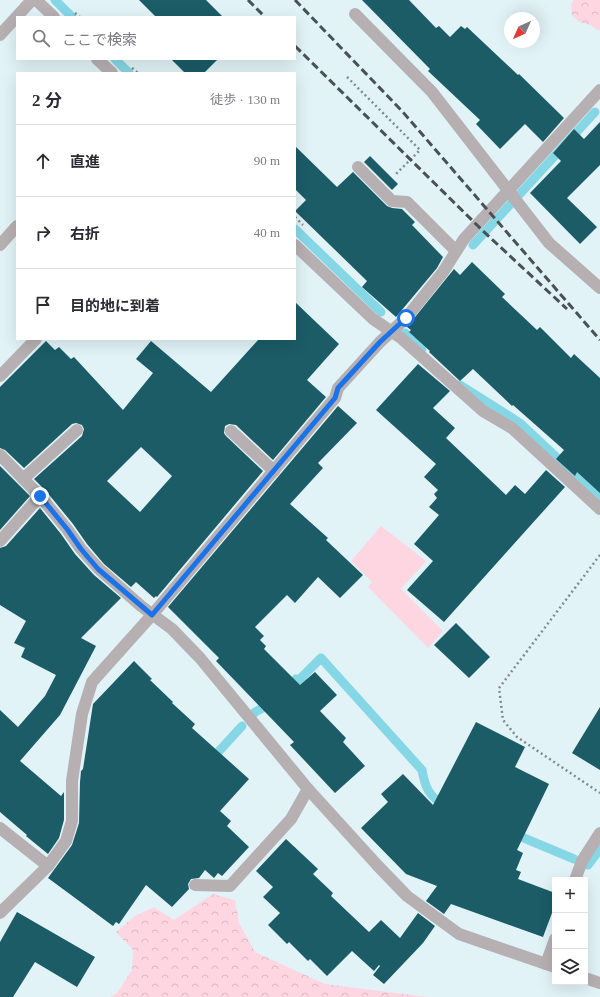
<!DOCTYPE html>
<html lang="ja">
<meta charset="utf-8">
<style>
body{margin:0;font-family:"Times New Roman","Noto Sans JP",serif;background:#f7f7f7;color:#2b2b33}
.controls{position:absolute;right:12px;bottom:12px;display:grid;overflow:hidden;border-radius:0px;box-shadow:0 4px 16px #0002}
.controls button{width:36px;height:36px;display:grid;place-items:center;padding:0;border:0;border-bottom:1px solid #e1e1e2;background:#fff;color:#2b2b33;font:20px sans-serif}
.compass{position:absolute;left:504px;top:12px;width:36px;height:36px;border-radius:50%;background:#fff;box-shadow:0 4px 16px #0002;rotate:225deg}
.stop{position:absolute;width:12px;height:12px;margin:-9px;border:3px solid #1a73e8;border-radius:50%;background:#fff}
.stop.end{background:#1a73e8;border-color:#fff;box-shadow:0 1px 4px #0008}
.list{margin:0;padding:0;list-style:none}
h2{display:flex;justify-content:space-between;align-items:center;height:52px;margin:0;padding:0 16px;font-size:17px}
h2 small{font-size:13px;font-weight:400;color:#7c7c81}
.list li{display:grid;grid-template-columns:26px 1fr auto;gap:12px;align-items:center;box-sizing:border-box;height:72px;padding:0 16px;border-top:1px solid #e1e1e2}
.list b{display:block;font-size:15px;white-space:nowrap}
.list em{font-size:13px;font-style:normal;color:#7c7c81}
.icon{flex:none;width:22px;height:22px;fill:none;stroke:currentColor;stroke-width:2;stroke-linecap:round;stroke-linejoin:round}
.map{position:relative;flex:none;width:600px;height:997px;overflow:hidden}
.search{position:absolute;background:#fff;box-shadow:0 4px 16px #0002;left:16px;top:16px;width:280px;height:44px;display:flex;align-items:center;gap:10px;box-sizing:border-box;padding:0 14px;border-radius:0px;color:#7c7c81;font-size:15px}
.panel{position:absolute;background:#fff;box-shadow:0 4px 16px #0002;left:16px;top:72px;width:280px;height:268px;border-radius:0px}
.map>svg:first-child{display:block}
.green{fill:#fed6e2}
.forest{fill:url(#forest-crowns)}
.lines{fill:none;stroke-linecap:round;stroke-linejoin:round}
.stream{stroke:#86d7e6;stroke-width:9}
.building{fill:#1b5c67;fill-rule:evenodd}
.path{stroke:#808c8f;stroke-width:2.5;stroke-dasharray:2 3;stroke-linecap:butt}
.service{stroke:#b7b0b2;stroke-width:12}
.minor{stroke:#b7b0b2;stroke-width:12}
.rail{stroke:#495154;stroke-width:3;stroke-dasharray:8 4;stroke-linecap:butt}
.route{stroke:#1a73e8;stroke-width:5}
</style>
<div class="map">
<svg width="600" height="997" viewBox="0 0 600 997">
<defs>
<pattern id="forest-crowns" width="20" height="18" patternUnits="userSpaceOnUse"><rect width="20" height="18" fill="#fed6e2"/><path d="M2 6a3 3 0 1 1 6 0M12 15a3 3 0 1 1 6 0" fill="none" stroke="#dab8c2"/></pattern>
</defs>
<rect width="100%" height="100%" fill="#e1f3f7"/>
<path class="green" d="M381,526L426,561L401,589L443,631L428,648L368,587L372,582L351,561Z"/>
<g class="forest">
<path d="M574,0H600V30H597L591,25L579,22L572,15L571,4Z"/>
<path d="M213,894L235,900L239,923L255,952L325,984L428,997H110L117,993L132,970L133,950L116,932L135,916L154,907L174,920Z"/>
</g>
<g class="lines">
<g class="stream">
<path d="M55,0L72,17"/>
<path d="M115,59L129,73"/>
<path d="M295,229L381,312"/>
<path d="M473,245L595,112"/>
<path d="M405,333L422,349"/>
<path d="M460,385L520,423L600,498"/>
<path d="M286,688L296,679L298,681L321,658L422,770C425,787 429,798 446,805"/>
<path d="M253,714C258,709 265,708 272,702"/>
<path d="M211,760L242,726"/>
<path d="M512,833L574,859"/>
<path d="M585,864L588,865L600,849"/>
</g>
</g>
<g class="building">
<path d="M139,0H206L223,17H154L155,16Z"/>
<path d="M362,0H409L436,28L439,26L450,37L461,26L465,29L467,27L518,75L519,74L564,118L543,142L525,124L500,149L476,124L480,120L428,71L430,69Z"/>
<path d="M171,59H218L204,73H185Z"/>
<path d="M600,122V165L567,198L597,227L580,244L530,193L561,161L553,153L574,129L584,139Z"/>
<path d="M295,146L337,187L353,172L387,206L392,208L402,209L415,222L412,225L443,257L437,268L396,317L362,287L367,281L295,211L306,200L295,189Z"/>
<path d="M370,156L398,184L392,190L364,162Z"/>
<path d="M472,262L505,294L502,297L537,330L540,327L571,358L574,354L600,378V493L577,472L575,476L556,459L564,450L513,405L512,406L473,369L460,381L429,352L430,351L409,332L411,330L407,327L454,269L460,275Z"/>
<path d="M295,302L339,344L307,380L326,397L273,460L236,425L229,424L225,426L224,433L226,436L263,471L157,597L156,596L154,598L136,582L131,587L104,564L87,544L73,524L46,491L34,479L82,436L84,429L82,425L76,423L72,424L24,468L5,450L0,448V387L46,341L55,350L59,347L71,359L74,357L123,410L153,373L136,359L151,341L211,392L259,339H295ZM141,447L172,476L140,512L107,481Z"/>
<path d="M418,364L450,391L433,408L455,428L446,438L506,495L515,485L525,494L546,470L565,487L444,622L407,590L433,561L414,544L439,515L429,507L437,498L434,494L438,490L424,477L436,464L376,410Z"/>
<path d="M338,406L357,423L318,463L323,468L290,504L328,538L326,540L363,575L340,598L318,577L295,603L287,595L255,627L264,636L260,640L266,646L264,649L300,685L315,672L337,695L320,711L346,738L343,742L365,766L335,793L290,745L294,742L216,661L219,658L168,607Z"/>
<path d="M0,466L30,496L0,530Z"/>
<path d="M40,508L61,534L75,554L94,575L121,598L81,638L96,646L60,715L20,761L61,796L64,792V820L59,838L48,854L26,836L27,835L0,812V710L18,727L45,696L56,675L21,657L25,648L14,643L26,621L0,605V548L6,546Z"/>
<path d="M456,623L490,657L469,678L434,645Z"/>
<path d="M134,661L152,679L150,680L173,702L172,703L195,724L192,728L249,779L220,811L231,821L227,826L249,847L222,876L218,873L214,878L205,870L199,878L191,879L188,884L189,889L172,907L146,885L119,924L116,922L113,926L48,878L72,845L79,823L80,782L81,771L83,769L93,704Z"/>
<path d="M600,707V770L572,753Z"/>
<path d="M476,722L525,747L515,767L549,784L517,850L523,853L516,870L521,872L518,879L555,893V905L543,937L451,904L444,914L426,901L437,886L406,874L361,828L388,802L381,794L403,774L433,805Z"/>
<path d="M286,839L318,869L313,874L333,893L331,896L369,932L381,920L400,938L418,913L435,926L423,943L384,984L373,975L380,966L379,965L374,971L352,951L327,976L310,959L308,961L289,942L287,944L268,925L280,913L263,897L273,887L256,871Z"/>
<path d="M17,912L95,957L77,987L35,962L13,997H0V942Z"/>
</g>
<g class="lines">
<g class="path">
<path d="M75,13L80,17"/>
<path d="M132,68L138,73"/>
<path d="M347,77L420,150L395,175"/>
<path d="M295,217L303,225"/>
<path d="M600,555L499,688L503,720L517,737L600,793"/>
</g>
<path class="service" d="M358,167L392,201L407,202L456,251"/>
<g class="minor">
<path d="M36,0L54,17"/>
<path d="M355,14L432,92L549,243L600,288"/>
<path d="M0,35L32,0"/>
<path d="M97,59L112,73"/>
<path d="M0,245L17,226"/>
<path d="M295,245L373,319L401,338L483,411L512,428L600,509"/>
<path d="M0,376L36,339"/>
<path d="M231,431L274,471"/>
<path d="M0,455L40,496L67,529L81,549L99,569L141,606L172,629L200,658L308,789L378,866L407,896L459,934L555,967"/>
<path d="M23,479L77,430"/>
<path d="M0,541L40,496"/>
<path d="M0,828L48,866"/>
<path d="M575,880L582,861L600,833"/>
<path d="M195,885L230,886L291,819L308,789"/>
<path d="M0,913L48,866L66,841L72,821V781L82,714L92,682L152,615L335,398L338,388L380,342L406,318L443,272L464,239L600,90"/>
<path d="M546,964L555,939"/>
<path d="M585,978L600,983"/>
</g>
<g class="rail">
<path d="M248,0L265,17"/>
<path d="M295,0L402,111L600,340"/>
<path d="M295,46L482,230L567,309"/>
</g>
</g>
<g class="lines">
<path class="route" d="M40,496L67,529L81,549L98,569L152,615L335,398L338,388L380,342L406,318"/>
</g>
</svg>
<div class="controls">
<button>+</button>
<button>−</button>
<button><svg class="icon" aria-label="layers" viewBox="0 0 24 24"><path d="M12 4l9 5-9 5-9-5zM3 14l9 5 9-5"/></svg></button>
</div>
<svg class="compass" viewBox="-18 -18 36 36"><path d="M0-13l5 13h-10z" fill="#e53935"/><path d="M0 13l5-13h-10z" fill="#7c7c81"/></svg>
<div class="stop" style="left:406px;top:318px"></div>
<div class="stop end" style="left:40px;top:496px"></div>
<div class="search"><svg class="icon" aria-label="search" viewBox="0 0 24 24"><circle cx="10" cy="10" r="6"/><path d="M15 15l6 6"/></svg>ここで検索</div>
<section class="panel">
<h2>2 分<small>徒歩 · 130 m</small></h2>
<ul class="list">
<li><svg class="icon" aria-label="ahead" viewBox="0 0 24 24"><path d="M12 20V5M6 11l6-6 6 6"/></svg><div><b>直進</b></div><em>90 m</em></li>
<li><svg class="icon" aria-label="right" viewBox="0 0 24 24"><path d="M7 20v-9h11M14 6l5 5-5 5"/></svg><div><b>右折</b></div><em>40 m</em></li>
<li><svg class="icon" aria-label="arrive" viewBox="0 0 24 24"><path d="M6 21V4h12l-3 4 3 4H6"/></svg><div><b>目的地に到着</b></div></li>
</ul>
</section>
</div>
